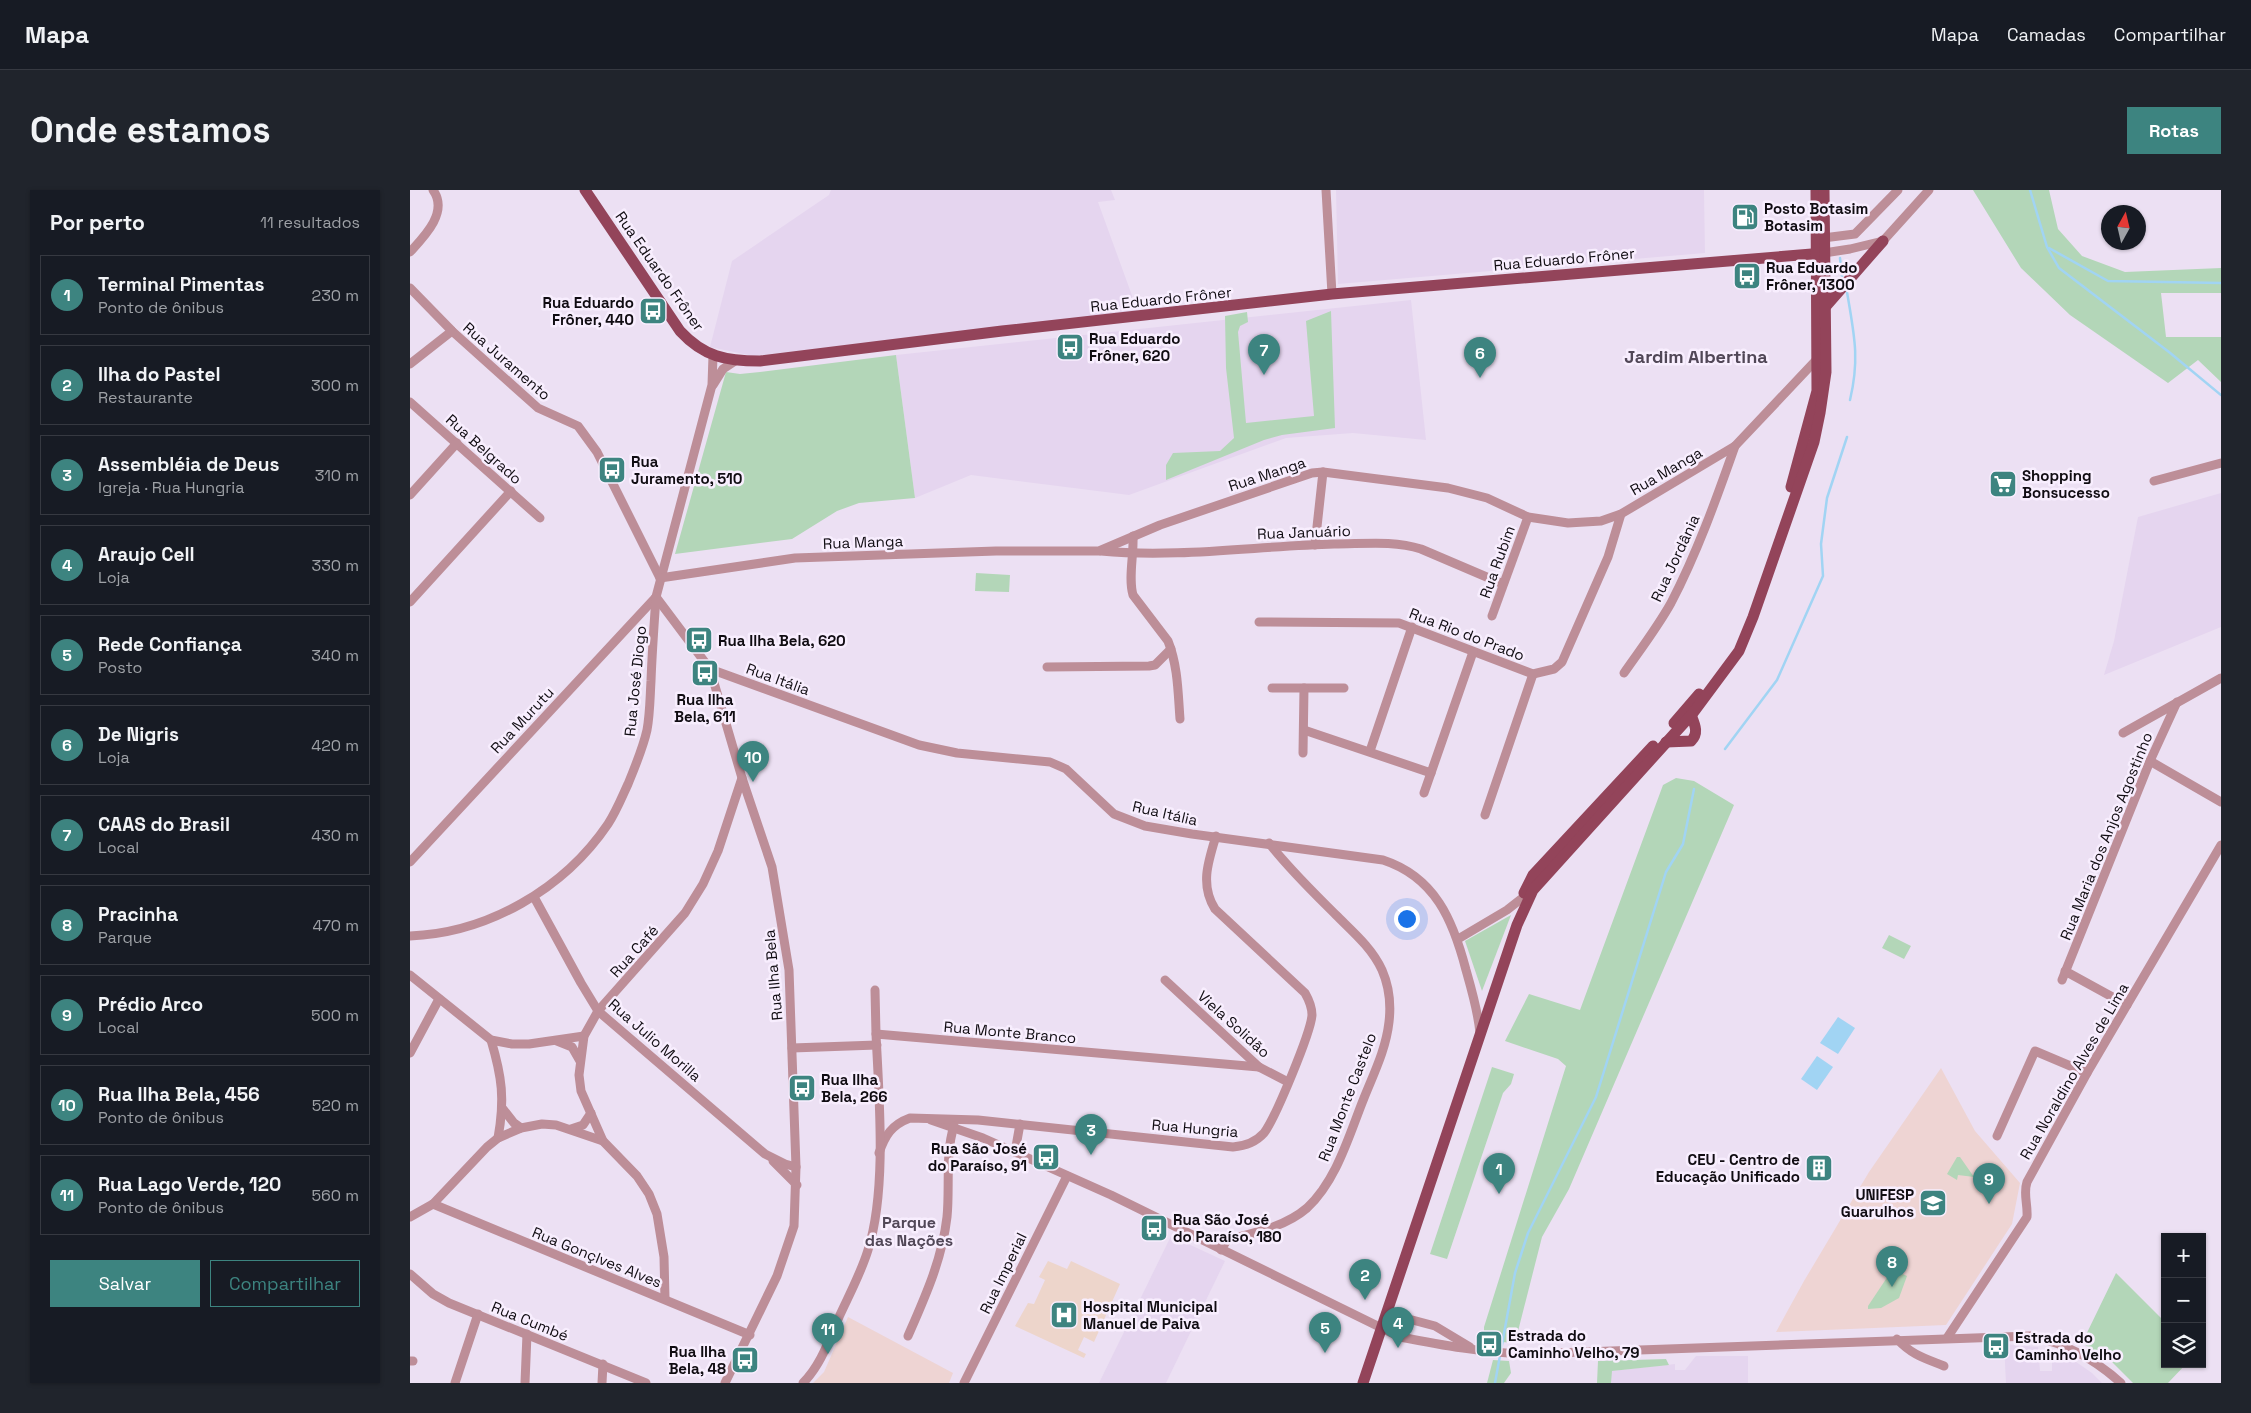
<!DOCTYPE html>
<html lang="pt">
<meta charset="utf-8">
<style>
body{margin:0;font-family:"Space Grotesk",sans-serif;background:#20242c;color:#f1f3f6}
.controls{position:absolute;right:15px;bottom:15px;display:grid;overflow:hidden;border-radius:0px;box-shadow:0 1px 4px #0004}
.controls button{width:45px;height:45px;display:grid;place-items:center;padding:0;border:0;border-bottom:1px solid #363941;background:#171b24;color:#f1f3f6;font:25px sans-serif}
.compass{position:absolute;left:1691px;top:15px;width:45px;height:45px;border-radius:50%;background:#171b24;box-shadow:0 1px 4px #0004;rotate:8deg}
.you{position:absolute;left:996px;top:728px;width:18px;height:18px;margin:-12px;border:4px solid #fff;border-radius:50%;background:#1a73e8;box-shadow:0 0 0 8px #1a73e833}
.badge{display:grid;place-items:center;width:32px;height:32px;border-radius:50%;background:#3d8480;color:#fff;font-size:16px;font-weight:700}
.pin{position:absolute;translate:-50% -41px;filter:drop-shadow(0 1px 2px #0008)}
.pin::after{content:'';position:absolute;top:26px;width:18px;height:15px;background:inherit;clip-path:polygon(0 0,100% 0,50% 100%)}
.list{margin:0;padding:0;list-style:none}
h2{display:flex;justify-content:space-between;align-items:center;height:65px;margin:0;padding:0 20px;font-size:21px}
h2 small{font-size:16px;font-weight:400;color:#9ea1a6}
.list li{display:grid;grid-template-columns:32px 1fr auto;gap:15px;align-items:center;box-sizing:border-box;height:80px;margin:0 10px 10px;padding:0 10px;border:1px solid #363941;border-radius:0px}
.list b{display:block;font-size:19px;white-space:nowrap}
.list p{margin:0;font-size:16px;white-space:nowrap;color:#9ea1a6}
.list em{font-size:16px;font-style:normal;color:#9ea1a6}
.actions{display:flex;gap:10px;padding:15px 20px}
.actions a{flex:1;padding:11px 0;border:1px solid #3d8480;border-radius:0px;text-align:center;font-size:18px;color:#3d8480}
.actions .main{background:#3d8480;color:#fff}
.icon{flex:none;width:28px;height:28px;fill:none;stroke:currentColor;stroke-width:2;stroke-linecap:round;stroke-linejoin:round}
.map{position:relative;flex:none;width:1811px;height:1193px;overflow:hidden;border-radius:0px}
header{display:flex;align-items:center;gap:30px;box-sizing:border-box;height:70px;padding:0 25px;background:#171b24;border-bottom:1px solid #363941}
header strong{font-size:24px}
nav{display:flex;gap:28px;margin-inline-start:auto;font-size:18px}
.intro{display:flex;align-items:center;justify-content:space-between;box-sizing:border-box;height:120px;padding:0 30px}
h1{margin:0;font-size:35px}
.button{padding:12px 22px;border-radius:0px;background:#3d8480;color:#fff;font-size:18px;font-weight:700}
main{display:flex;gap:30px;padding:0 30px}
aside{flex:1;background:#171b24;border-radius:0px;box-shadow:0 1px 4px #0004}
.map>svg:first-child{display:block}
.built{fill:#e5d5ef}
.education{fill:#eed4d3}
.medical{fill:#edd5cb}
.green{fill:#b3d6b8}
.water{fill:#a1d4f3}
.lines{fill:none;stroke-linecap:round;stroke-linejoin:round}
.stream{stroke:#a1d4f3;stroke-width:2.5}
.minor{stroke:#bd8e98;stroke-width:9}
.major{stroke:#93445a;stroke-width:11}
.labels{text-anchor:middle;dominant-baseline:central;stroke-width:5;stroke-linejoin:round;paint-order:stroke}
.poi-label{font-size:15px;font-weight:bold;fill:#100c12;stroke:#f8eefe;text-anchor:start}
.street-label{font-size:15px;fill:#100c12;stroke:#f8eefe}
.neighbourhood-label{font-size:16px;font-weight:bold;fill:#514757;stroke:#f8eefe}
.quarter-label{font-size:18px;font-weight:bold;fill:#514757;stroke:#f8eefe}
</style>
<header>
<strong>Mapa</strong>
<nav><a>Mapa</a><a>Camadas</a><a>Compartilhar</a></nav>
</header>
<div class="intro"><h1>Onde estamos</h1><a class="button">Rotas</a></div>
<main>
<aside>
<h2>Por perto<small>11 resultados</small></h2>
<ul class="list">
<li><span class="badge">1</span><div><b>Terminal Pimentas</b><p>Ponto de ônibus</p></div><em>230 m</em></li>
<li><span class="badge">2</span><div><b>Ilha do Pastel</b><p>Restaurante</p></div><em>300 m</em></li>
<li><span class="badge">3</span><div><b>Assembléia de Deus</b><p>Igreja · Rua Hungria</p></div><em>310 m</em></li>
<li><span class="badge">4</span><div><b>Araujo Cell</b><p>Loja</p></div><em>330 m</em></li>
<li><span class="badge">5</span><div><b>Rede Confiança</b><p>Posto</p></div><em>340 m</em></li>
<li><span class="badge">6</span><div><b>De Nigris</b><p>Loja</p></div><em>420 m</em></li>
<li><span class="badge">7</span><div><b>CAAS do Brasil</b><p>Local</p></div><em>430 m</em></li>
<li><span class="badge">8</span><div><b>Pracinha</b><p>Parque</p></div><em>470 m</em></li>
<li><span class="badge">9</span><div><b>Prédio Arco</b><p>Local</p></div><em>500 m</em></li>
<li><span class="badge">10</span><div><b>Rua Ilha Bela, 456</b><p>Ponto de ônibus</p></div><em>520 m</em></li>
<li><span class="badge">11</span><div><b>Rua Lago Verde, 120</b><p>Ponto de ônibus</p></div><em>560 m</em></li>
</ul>
<div class="actions"><a class="main">Salvar</a><a>Compartilhar</a></div>
</aside>
<div class="map">
<svg width="1811" height="1193" viewBox="0 0 1811 1193">
<rect width="100%" height="100%" fill="#ece0f3"/>
<g class="built">
<path d="M421,0H701L705,10L688,12L728,122L343,166L300,157L322,71L419,5Z"/>
<path d="M926,0H1294L1295,63L928,94Z"/>
<path d="M1001,110L1016,250L943,243L876,248L719,305L561,285L505,308L486,165Z"/>
<path d="M1811,303V437L1694,485L1704,451L1728,327Z"/>
<path d="M761,1046L815,1071L756,1193H689Z"/>
<path d="M1594,1154L1628,1157L1630,1181H1642V1159L1659,1167L1682,1183L1692,1193H1596Z"/>
<path d="M1286,1166H1338V1193H1201V1181L1265,1174V1180H1275Z"/>
</g>
<g class="education">
<path d="M1531,878L1565,941L1610,993L1602,1034L1536,1135L1366,1142L1394,1091L1459,982Z"/>
<path d="M438,1127L543,1183L539,1193H403L414,1182Z"/>
</g>
<path class="medical" d="M638,1071L657,1079L661,1071L710,1094L684,1152L674,1147L668,1160L676,1164L674,1168L605,1136L618,1113L624,1114L635,1090L629,1087Z"/>
<g class="green">
<path d="M1563,0H1639L1648,39L1672,66L1715,82L1811,78V103H1751L1756,147H1811V192L1788,170L1758,193L1660,125L1611,78Z"/>
<path d="M921,121L925,238L872,245L854,250L756,290V275L763,263L810,261L824,248L816,178L815,126L837,122L838,132L830,136L828,142L836,233L904,226L896,131Z"/>
<path d="M486,165L505,308L449,313L427,321L382,349L265,364L316,182L330,184L350,182Z"/>
<path d="M566,383L600,385L599,402L565,401Z"/>
<path d="M1266,588L1284,591L1324,615L1159,999L1132,1047L1105,1153L1079,1151L1074,1147V1137L1156,876L1148,869L1095,851L1119,804L1170,820L1253,595Z"/>
<path d="M1101,725L1072,801L1055,751Z"/>
<path d="M1479,745L1501,756L1494,769L1472,758Z"/>
<path d="M1082,877L1104,884L1101,894L1093,903L1037,1069L1020,1064Z"/>
<path d="M1547,967H1550L1564,987L1548,985L1547,990L1537,984Z"/>
<path d="M1486,1081L1497,1086L1489,1108L1471,1118L1458,1119V1116L1478,1086Z"/>
<path d="M1706,1083L1755,1132V1174H1776L1758,1193H1723L1700,1170L1672,1153Z"/>
<path d="M1256,1169L1259,1175L1202,1181L1201,1193H1187L1188,1171Z"/>
<path d="M1083,1170L1099,1171L1101,1183L1094,1193H1077Z"/>
</g>
<g class="water">
<path d="M1428,827L1445,838L1428,864L1410,853Z"/>
<path d="M1407,866L1423,877L1407,900L1391,889Z"/>
</g>
<g class="lines">
<g class="stream">
<path d="M1620,0L1637,57L1649,78L1759,162L1811,205"/>
<path d="M1639,58L1698,91L1811,93"/>
<path d="M1430,68L1432,87"/>
<path d="M1437,102C1444,144 1450,168 1440,210"/>
<path d="M1315,559L1367,490L1413,386L1411,354L1417,308L1437,247"/>
<path d="M1085,1193L1105,1083L1118,1043L1186,907L1256,682L1273,654L1284,599"/>
</g>
<g class="minor">
<path d="M916,0L922,104"/>
<path d="M1413,48L1445,44L1488,0"/>
<path d="M0,62C14,47 39,22 23,0"/>
<path d="M1414,63L1440,59L1473,51L1519,0"/>
<path d="M0,98L42,141L128,218L168,236L187,262L250,388"/>
<path d="M303,166L302,195L246,407L300,479L332,588L362,677L379,780L386,977L384,1036L367,1086L315,1193"/>
<path d="M0,174L42,141"/>
<path d="M303,195L313,179L325,171"/>
<path d="M0,212L130,328"/>
<path d="M1744,291L1811,273"/>
<path d="M0,305L47,253"/>
<path d="M723,346C724,365 718,388 723,405L758,451C768,476 768,503 770,529"/>
<path d="M905,355L913,282"/>
<path d="M691,361C768,368 847,356 924,354C953,354 983,350 1011,359L1093,394"/>
<path d="M250,388L385,368L586,361H689L750,335L902,283L913,282L1038,298L1077,308L1118,327L1158,333L1191,331L1211,324L1325,256L1409,167"/>
<path d="M0,412L101,301"/>
<path d="M1082,426L1118,327"/>
<path d="M849,432L989,433L1123,484L1144,479L1152,472L1198,367L1211,324"/>
<path d="M637,477L739,476L745,475L761,459"/>
<path d="M300,479L509,555L547,563L640,572L656,579L704,624L735,636L782,644L973,670C1025,687 1043,730 1056,780C1062,801 1068,821 1070,843"/>
<path d="M1214,483C1230,460 1247,438 1261,413C1287,363 1306,310 1325,256"/>
<path d="M862,498H934"/>
<path d="M894,540L1021,583"/>
<path d="M1713,543L1811,488"/>
<path d="M960,561L1002,437"/>
<path d="M893,563L894,498"/>
<path d="M1740,571L1811,612"/>
<path d="M1014,603L1063,462"/>
<path d="M1075,625L1123,484"/>
<path d="M0,672L246,407"/>
<path d="M124,707L171,793L188,821L355,964L375,974L386,977"/>
<path d="M0,746C78,743 154,699 198,634C206,622 212,607 218,594C225,577 233,558 237,540C240,524 240,507 241,491C242,463 244,435 246,407"/>
<path d="M1048,749L1097,720L1120,702"/>
<path d="M1655,781L1717,815"/>
<path d="M0,785L81,850L102,854H119L174,846"/>
<path d="M755,790L849,877L878,892"/>
<path d="M1652,790L1740,571L1767,512"/>
<path d="M465,800L466,844"/>
<path d="M81,850C92,887 95,909 88,948"/>
<path d="M147,851L162,857L170,871"/>
<path d="M382,858L467,855"/>
<path d="M0,863L29,809"/>
<path d="M93,919L104,933L111,938"/>
<path d="M521,930L573,948L701,1005L990,1147C1031,1155 1075,1163 1117,1164L1620,1146C1656,1153 1684,1169 1711,1193"/>
<path d="M161,939L173,935L181,923"/>
<path d="M1587,946L1625,861L1677,883"/>
<path d="M605,962L610,934"/>
<path d="M469,963C475,946 481,935 500,928L568,930L823,957C835,956 846,952 854,943C865,929 901,842 902,825C902,817 899,810 895,803L805,719C790,695 798,672 806,646"/>
<path d="M363,971L387,995"/>
<path d="M23,1014L340,1145"/>
<path d="M0,1027L23,1014L77,957L88,948L111,938L132,934L146,935L193,951"/>
<path d="M811,1060L817,1050C844,1043 875,1037 897,1018C927,990 939,945 954,908C964,883 976,859 979,832C981,815 979,796 972,780C962,758 943,742 926,725C903,702 879,679 859,653"/>
<path d="M0,1084L23,1104L39,1113L236,1193"/>
<path d="M255,1109L254,1067L247,1024L239,1004L227,986L193,951L171,901L169,885L174,846L188,821L275,723L293,694L308,661L332,588"/>
<path d="M976,1123L1025,1136L1060,1157"/>
<path d="M498,1146C515,1107 532,1070 537,1027C540,999 535,963 544,936"/>
<path d="M1537,1148L1617,1027C1618,1014 1613,1004 1617,992L1677,883L1811,655"/>
<path d="M1487,1149C1502,1165 1514,1168 1534,1176"/>
<path d="M0,1171H3"/>
<path d="M45,1193L68,1124"/>
<path d="M115,1193L117,1144"/>
<path d="M192,1193L193,1174"/>
<path d="M393,1193C411,1175 419,1150 429,1127C439,1105 451,1083 458,1060C477,1000 469,908 466,844L849,877"/>
<path d="M554,1193L657,986"/>
</g>
<g class="major">
<path d="M175,0L270,141C294,167 316,171 350,171L592,141L922,104L1414,63"/>
<path d="M1416,116L1473,51"/>
<path d="M1381,297L1407,201L1406,0"/>
<path d="M1264,533L1289,504"/>
<path d="M1256,552L1281,551C1289,543 1285,535 1281,525"/>
<path d="M1114,703L1123,685L1243,556"/>
<path d="M953,1193L1107,735L1123,700L1283,523L1329,461L1343,427L1404,252L1410,223L1416,182L1414,0"/>
</g>
</g>
<defs>
<g id="fuel-square" transform="scale(1.4375)"><rect x="-9" y="-9" width="18" height="18" rx="4" fill="#3d8480" stroke="#f8eefe"/><path d="M-5.5-6h7V0h2V4h1.3V-2.5L3-4.5l.8-.8L6-3V5H2.5V1h-1V6h-7ZM-4.2-4.7v3.2H.2V-4.7Z" fill="#fff"/></g>
<g id="bus-square" transform="scale(1.4375)"><rect x="-9" y="-9" width="18" height="18" rx="4" fill="#3d8480" stroke="#f8eefe"/><path d="M-5-6H5V4H4V6H2V4H-2V6H-4V4H-5ZM-3.5-4V0h7V-4ZM-3.5 1.2v1.5H-2V1.2ZM2 1.2v1.5H3.5V1.2Z" fill="#fff"/></g>
<g id="supermarket-square" transform="scale(1.4375)"><rect x="-9" y="-9" width="18" height="18" rx="4" fill="#3d8480" stroke="#f8eefe"/><path d="M-6-5.5h2.5l.6 2H6L4.5 2H-2.5L-4.4-4H-6ZM-1.5 3.2a1.3 1.3 0 1 0 .1 0ZM3 3.2a1.3 1.3 0 1 0 .1 0Z" fill="#fff"/></g>
<g id="building-square" transform="scale(1.4375)"><rect x="-9" y="-9" width="18" height="18" rx="4" fill="#3d8480" stroke="#f8eefe"/><path d="M-4-6H4V6H1V3H-1V6H-4ZM-2.5-4.3h1.7v1.8h-1.7ZM.8-4.3h1.7v1.8H.8ZM-2.5-1h1.7V.8h-1.7ZM.8-1h1.7V.8H.8Z" fill="#fff"/></g>
<g id="university-square" transform="scale(1.4375)"><rect x="-9" y="-9" width="18" height="18" rx="4" fill="#3d8480" stroke="#f8eefe"/><path d="M0-5L7-2L0 1L-7-2ZM-4 1L0 2.5L4 1V4Q0 6-4 4Z" fill="#fff"/></g>
<g id="hospital-square" transform="scale(1.4375)"><rect x="-9" y="-9" width="18" height="18" rx="4" fill="#3d8480" stroke="#f8eefe"/><path d="M-5-5h3v3.5h4V-5h3V5h-3V1.5h-4V5h-3Z" fill="#fff"/></g>
</defs>
<g fill-rule="evenodd">
<use href="#fuel-square" x="1335" y="27"/>
<use href="#bus-square" x="1337" y="86"/>
<use href="#bus-square" x="243" y="121"/>
<use href="#bus-square" x="660" y="157"/>
<use href="#bus-square" x="202" y="280"/>
<use href="#supermarket-square" x="1593" y="294"/>
<use href="#bus-square" x="289" y="450"/>
<use href="#bus-square" x="295" y="483"/>
<use href="#bus-square" x="392" y="898"/>
<use href="#bus-square" x="636" y="967"/>
<use href="#building-square" x="1409" y="978"/>
<use href="#university-square" x="1523" y="1013"/>
<use href="#bus-square" x="744" y="1038"/>
<use href="#hospital-square" x="654" y="1125"/>
<use href="#bus-square" x="1079" y="1154"/>
<use href="#bus-square" x="1586" y="1156"/>
<use href="#bus-square" x="335" y="1170"/>
</g>
<g class="labels">
<g class="poi-label">
<text x="1354" y="18">Posto Botasim<tspan x="1354" dy="17">Botasim</tspan></text>
<text x="1356" y="77">Rua Eduardo<tspan x="1356" dy="17">Frôner, 1300</tspan></text>
<text x="224" y="112" text-anchor="end">Rua Eduardo<tspan x="224" dy="17">Frôner, 440</tspan></text>
<text x="679" y="148">Rua Eduardo<tspan x="679" dy="17">Frôner, 620</tspan></text>
<text x="221" y="271">Rua<tspan x="221" dy="17">Juramento, 510</tspan></text>
<text x="1612" y="285">Shopping<tspan x="1612" dy="17">Bonsucesso</tspan></text>
<text x="308" y="450">Rua Ilha Bela, 620</text>
<text x="295" y="509" text-anchor="middle">Rua Ilha<tspan x="295" dy="17">Bela, 611</tspan></text>
<text x="411" y="889">Rua Ilha<tspan x="411" dy="17">Bela, 266</tspan></text>
<text x="617" y="958" text-anchor="end">Rua São José<tspan x="617" dy="17">do Paraíso, 91</tspan></text>
<text x="1390" y="969" text-anchor="end">CEU - Centro de<tspan x="1390" dy="17">Educação Unificado</tspan></text>
<text x="1504" y="1004" text-anchor="end">UNIFESP<tspan x="1504" dy="17">Guarulhos</tspan></text>
<text x="763" y="1029">Rua São José<tspan x="763" dy="17">do Paraíso, 180</tspan></text>
<text x="673" y="1116">Hospital Municipal<tspan x="673" dy="17">Manuel de Paiva</tspan></text>
<text x="1098" y="1145">Estrada do<tspan x="1098" dy="17">Caminho Velho, 79</tspan></text>
<text x="1605" y="1147">Estrada do<tspan x="1605" dy="17">Caminho Velho</tspan></text>
<text x="316" y="1161" text-anchor="end">Rua Ilha<tspan x="316" dy="17">Bela, 48</tspan></text>
</g>
<g class="street-label">
<text transform="translate(1154 69) rotate(-5)">Rua Eduardo Frôner</text>
<text transform="translate(250 81) rotate(55)">Rua Eduardo Frôner</text>
<text transform="translate(751 109) rotate(-6)">Rua Eduardo Frôner</text>
<text transform="translate(97 171) rotate(41)">Rua Juramento</text>
<text transform="translate(74 259) rotate(42)">Rua Belgrado</text>
<text transform="translate(1256 281) rotate(-30)">Rua Manga</text>
<text transform="translate(857 284) rotate(-18)">Rua Manga</text>
<text transform="translate(894 342) rotate(-2)">Rua Januário</text>
<text transform="translate(453 352) rotate(-2)">Rua Manga</text>
<text transform="translate(1265 368) rotate(-65)">Rua Jordânia</text>
<text transform="translate(1087 372) rotate(-70)">Rua Rubim</text>
<text transform="translate(1057 444) rotate(21)">Rua Rio do Prado</text>
<text transform="translate(368 489) rotate(20)">Rua Itália</text>
<text transform="translate(225 491) rotate(-84)">Rua José Diogo</text>
<text transform="translate(112 530) rotate(-47)">Rua Murutu</text>
<text transform="translate(755 623) rotate(13)">Rua Itália</text>
<text transform="translate(1696 646) rotate(-68)">Rua Maria dos Anjos Agostinho</text>
<text transform="translate(224 761) rotate(-48)">Rua Café</text>
<text transform="translate(363 785) rotate(-95)">Rua Ilha Bela</text>
<text transform="translate(824 834) rotate(42)">Viela Solidão</text>
<text transform="translate(600 842) rotate(5)">Rua Monte Branco</text>
<text transform="translate(245 850) rotate(41)">Rua Julio Morilla</text>
<text transform="translate(1664 881) rotate(-60)">Rua Noraldino Alves de Lima</text>
<text transform="translate(937 907) rotate(-69)">Rua Monte Castelo</text>
<text transform="translate(785 938) rotate(5)">Rua Hungria</text>
<text transform="translate(187 1067) rotate(22)">Rua Gonçlves Alves</text>
<text transform="translate(593 1083) rotate(-64)">Rua Imperial</text>
<text transform="translate(120 1131) rotate(22)">Rua Cumbé</text>
</g>
<g class="neighbourhood-label">
<text x="499" y="1032">Parque<tspan x="499" dy="18">das Nações</tspan></text>
</g>
<g class="quarter-label">
<text x="1286" y="166">Jardim Albertina</text>
</g>
</g>
</svg>
<div class="controls">
<button>+</button>
<button>−</button>
<button><svg class="icon" aria-label="layers" viewBox="0 0 24 24"><path d="M12 4l9 5-9 5-9-5zM3 14l9 5 9-5"/></svg></button>
</div>
<svg class="compass" viewBox="-18 -18 36 36"><path d="M0-13l5 13h-10z" fill="#e53935"/><path d="M0 13l5-13h-10z" fill="#9ea1a6"/></svg>
<div class="you"></div>
<div class="pin badge" style="left:1089px;top:1004px">1</div>
<div class="pin badge" style="left:955px;top:1110px">2</div>
<div class="pin badge" style="left:681px;top:965px">3</div>
<div class="pin badge" style="left:988px;top:1158px">4</div>
<div class="pin badge" style="left:915px;top:1163px">5</div>
<div class="pin badge" style="left:1070px;top:188px">6</div>
<div class="pin badge" style="left:854px;top:185px">7</div>
<div class="pin badge" style="left:1482px;top:1097px">8</div>
<div class="pin badge" style="left:1579px;top:1014px">9</div>
<div class="pin badge" style="left:343px;top:592px">10</div>
<div class="pin badge" style="left:418px;top:1164px">11</div>
</div>
</main>
